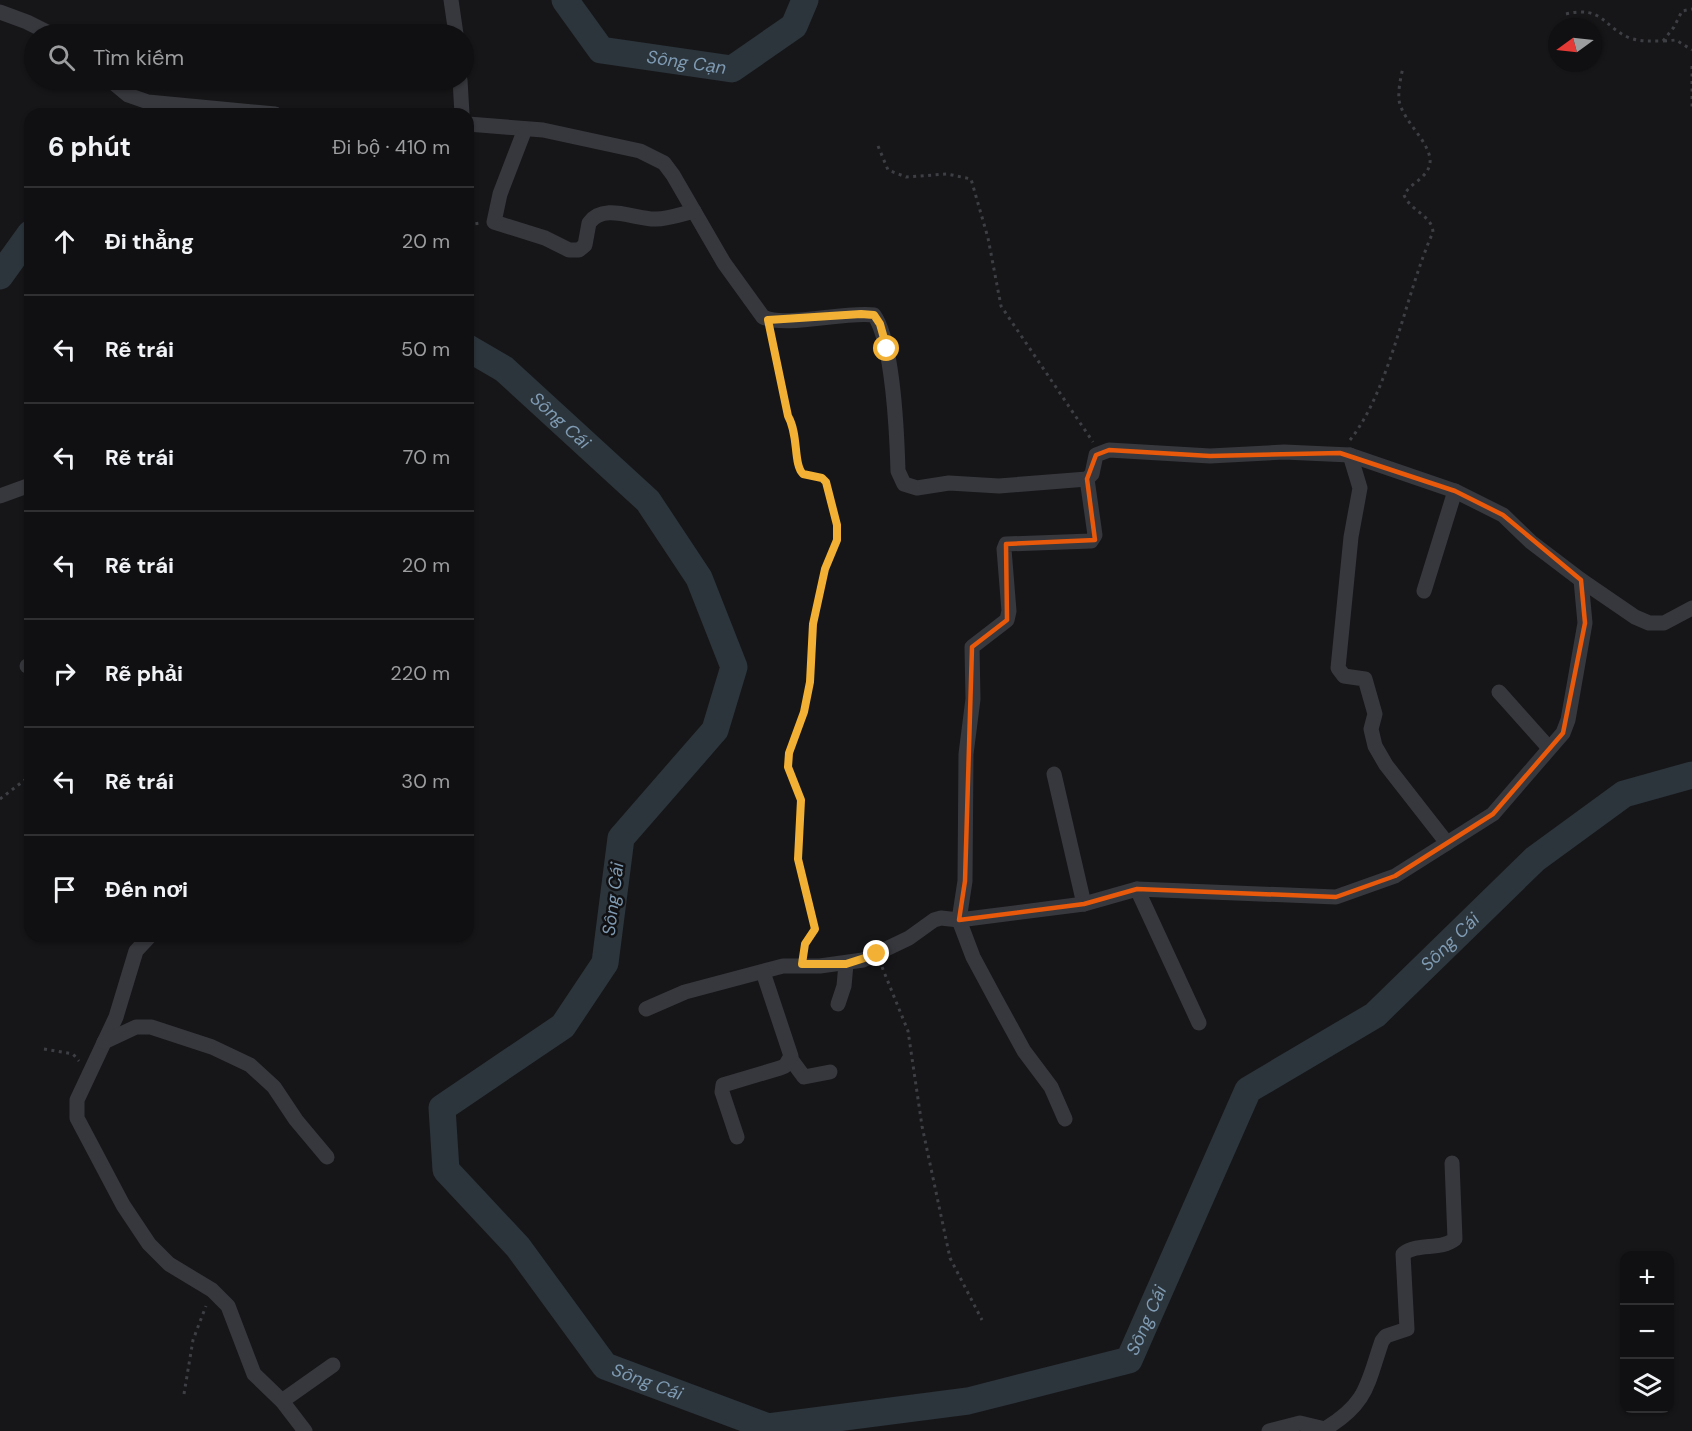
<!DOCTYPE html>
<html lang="vi">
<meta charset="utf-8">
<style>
body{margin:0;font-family:"DM Sans",sans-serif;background:#19191b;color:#f1f3f6}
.controls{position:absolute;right:18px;bottom:18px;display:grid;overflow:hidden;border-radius:12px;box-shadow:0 2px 4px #0004}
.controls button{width:54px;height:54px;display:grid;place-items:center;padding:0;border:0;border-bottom:2px solid #303032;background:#101012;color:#f1f3f6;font:30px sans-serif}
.compass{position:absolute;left:1548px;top:18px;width:54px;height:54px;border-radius:50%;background:#101012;box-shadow:0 2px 4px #0004;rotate:255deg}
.stop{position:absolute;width:18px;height:18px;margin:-14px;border:4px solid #f2b134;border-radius:50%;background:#fff}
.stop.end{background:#f2b134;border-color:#fff;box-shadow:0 2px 6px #0008}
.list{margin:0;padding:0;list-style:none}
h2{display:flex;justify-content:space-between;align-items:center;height:78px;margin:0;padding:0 24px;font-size:26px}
h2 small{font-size:20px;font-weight:400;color:#9c9d9f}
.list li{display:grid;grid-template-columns:39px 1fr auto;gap:18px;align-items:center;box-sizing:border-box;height:108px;padding:0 24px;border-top:2px solid #303032}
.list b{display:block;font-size:22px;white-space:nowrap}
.list em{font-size:20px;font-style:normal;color:#9c9d9f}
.icon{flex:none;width:33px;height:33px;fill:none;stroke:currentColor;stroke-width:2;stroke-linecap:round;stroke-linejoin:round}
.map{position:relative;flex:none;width:1692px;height:1431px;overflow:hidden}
.search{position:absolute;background:#101012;box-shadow:0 2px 4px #0004;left:24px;top:24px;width:450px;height:66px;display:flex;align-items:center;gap:15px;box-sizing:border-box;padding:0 21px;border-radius:33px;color:#9c9d9f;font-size:22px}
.panel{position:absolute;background:#101012;box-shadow:0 2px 4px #0004;left:24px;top:108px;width:450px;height:834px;border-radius:18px}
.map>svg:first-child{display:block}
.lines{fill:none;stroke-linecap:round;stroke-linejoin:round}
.river{stroke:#2c353c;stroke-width:27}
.path{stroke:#3d3f44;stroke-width:3;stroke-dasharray:3 4.5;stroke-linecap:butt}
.minor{stroke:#37383d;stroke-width:15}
.route{stroke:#f2b134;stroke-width:8}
.marked{fill:none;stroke:#e8590c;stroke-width:4.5;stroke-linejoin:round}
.labels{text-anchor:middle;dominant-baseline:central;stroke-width:5;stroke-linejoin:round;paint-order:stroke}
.water-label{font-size:18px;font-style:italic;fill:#7f9bb3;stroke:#111113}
</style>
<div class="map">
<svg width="1692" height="1431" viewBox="0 0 1692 1431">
<rect width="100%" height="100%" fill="#161618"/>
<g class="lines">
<g class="river">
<path id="s1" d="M565,0L601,50L732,69L794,26L805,0"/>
<path d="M0,276L30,234"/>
<path id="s2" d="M468,348L504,369L648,501L699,578L734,667L715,730L621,838L605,963L563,1026L442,1108L446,1170L518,1247L605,1366L768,1427L968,1401L1129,1360L1248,1090L1375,1015L1535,859L1624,794L1692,775"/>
</g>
<g class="path">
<path d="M1566,14C1603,5 1604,28 1630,38C1641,42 1651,41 1663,41L1674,27L1682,11L1692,9"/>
<path d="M1664,41L1676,40L1692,50"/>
<path d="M1692,66V107"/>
<path d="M878,146L888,170L906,177L947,174L971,179L988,238L1001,306L1093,442"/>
<path d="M468,225L480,223"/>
<path d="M771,334L788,416L797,439L798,468L803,474L822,478L826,482L837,525V540L825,569L813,624L810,683L804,712L789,753L788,767L801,800L798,859L815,929L804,951"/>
<path d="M1350,440C1391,388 1405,295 1433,232C1432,215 1410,211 1404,195C1410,183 1428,178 1430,163C1432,143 1402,121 1399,100C1398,89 1401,77 1403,67"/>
<path d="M0,799L30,776"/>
<path d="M882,967L908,1031L922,1126L950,1258L982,1320"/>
<path d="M44,1049L73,1054L79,1061"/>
<path d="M184,1394L193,1340L206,1306"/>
</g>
<g class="minor">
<path d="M451,0L456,34"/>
<path d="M0,12L27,22L51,34"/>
<path d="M110,80L128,95L148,102L275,114"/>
<path d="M460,80L462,114"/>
<path d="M468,124L543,130L640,151L664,163L673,175L724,263L763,317C785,328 845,311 874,315C893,342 897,436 898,471L904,484L917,488L949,483L999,486L1087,479L1092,474L1096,455L1109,450L1210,456L1284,452L1350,455L1455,491L1503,515L1531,542L1581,580L1635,617L1649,623H1664L1692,608"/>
<path d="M525,129L500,194L494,222L545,238L569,250H579L585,245L589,223C604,202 636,220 656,219C668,219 682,214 694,211"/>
<path d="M1350,455L1360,488L1351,537L1338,668L1344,676L1365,679L1375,714L1371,729L1375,746L1386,765L1447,843"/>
<path d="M0,496L30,485"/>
<path d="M1424,591L1455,491"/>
<path d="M27,666H30"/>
<path d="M1499,692L1549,748"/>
<path d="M1054,774L1084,904"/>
<path d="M1137,889L1199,1023"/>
<path d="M150,936L136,951L116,1017L77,1100V1118L123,1205L149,1244L169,1264L212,1290L228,1306L254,1374L282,1401L305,1431"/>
<path d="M838,1004L844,986L846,964"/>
<path d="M646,1009L685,992L783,966H820L863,960L909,938L934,920L941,918L959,920L1084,904L1137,889L1336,897L1395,876L1493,814L1563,733L1568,720L1585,623L1581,580"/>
<path d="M104,1042L136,1027H151L212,1047L250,1065L274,1087L296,1120L327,1157"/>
<path d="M790,1058L804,1077L830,1072"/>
<path d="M1065,1119L1051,1087L1024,1051L995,998L973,957L959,920L965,881L966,754L973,699L972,647L1007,620L1009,611L1004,549L1006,544L1091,541L1095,535L1087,479"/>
<path d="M737,1137L722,1092L723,1085L780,1068L785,1066L791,1056L763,972"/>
<path d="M282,1401L333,1365"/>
<path d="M1269,1431L1300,1423L1325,1429C1368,1403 1367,1384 1382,1341L1386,1336L1407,1329L1403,1254C1418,1242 1440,1251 1455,1239L1452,1163"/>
</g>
</g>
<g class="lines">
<path class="route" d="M877,954L846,964H802L805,944L815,929L798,859L801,800L788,767L789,753L804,712L810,682L813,624L825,569L837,540V525L826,482L822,478L803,474C793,464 799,435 788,416L768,320L861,314L874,315L880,324L887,349"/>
</g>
<path class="marked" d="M1109,450L1210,456L1340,453L1455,491L1503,515L1581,580L1585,623L1563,733L1493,814L1395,876L1336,897L1137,889L1084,904L959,920L965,881L972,647L1007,620L1006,544L1095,540L1087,479L1096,455Z"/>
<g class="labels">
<g class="water-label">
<text stroke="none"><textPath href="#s1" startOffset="148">Sông Cạn</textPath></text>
<text stroke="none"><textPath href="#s2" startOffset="118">Sông Cái</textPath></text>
<text transform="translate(613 899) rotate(-83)">Sông Cái</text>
<text stroke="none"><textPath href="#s2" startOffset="2386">Sông Cái</textPath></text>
<text stroke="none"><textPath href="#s2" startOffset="1882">Sông Cái</textPath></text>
<text stroke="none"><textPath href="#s2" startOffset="1342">Sông Cái</textPath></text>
</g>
</g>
</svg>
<div class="controls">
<button>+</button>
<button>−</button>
<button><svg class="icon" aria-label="layers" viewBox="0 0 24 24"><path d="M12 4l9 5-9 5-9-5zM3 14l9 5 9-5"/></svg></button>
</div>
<svg class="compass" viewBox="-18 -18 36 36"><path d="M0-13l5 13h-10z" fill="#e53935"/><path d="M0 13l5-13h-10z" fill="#9c9d9f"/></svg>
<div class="stop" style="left:887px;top:349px"></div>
<div class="stop end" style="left:877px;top:954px"></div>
<div class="search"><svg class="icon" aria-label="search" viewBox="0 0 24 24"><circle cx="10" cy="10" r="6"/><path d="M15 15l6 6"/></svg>Tìm kiếm</div>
<section class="panel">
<h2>6 phút<small>Đi bộ · 410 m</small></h2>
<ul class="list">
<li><svg class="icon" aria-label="ahead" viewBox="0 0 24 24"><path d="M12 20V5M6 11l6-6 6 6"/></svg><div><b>Đi thẳng</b></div><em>20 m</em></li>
<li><svg class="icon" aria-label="left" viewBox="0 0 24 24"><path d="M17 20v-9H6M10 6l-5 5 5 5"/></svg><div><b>Rẽ trái</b></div><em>50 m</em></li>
<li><svg class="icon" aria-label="left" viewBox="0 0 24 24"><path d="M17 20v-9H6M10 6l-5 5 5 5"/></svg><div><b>Rẽ trái</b></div><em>70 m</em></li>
<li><svg class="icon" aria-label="left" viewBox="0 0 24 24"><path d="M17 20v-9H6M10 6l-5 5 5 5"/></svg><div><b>Rẽ trái</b></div><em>20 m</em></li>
<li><svg class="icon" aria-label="right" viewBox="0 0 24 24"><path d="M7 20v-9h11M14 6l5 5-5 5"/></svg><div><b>Rẽ phải</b></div><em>220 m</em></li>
<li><svg class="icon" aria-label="left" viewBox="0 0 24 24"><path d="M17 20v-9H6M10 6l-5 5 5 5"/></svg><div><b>Rẽ trái</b></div><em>30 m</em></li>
<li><svg class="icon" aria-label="arrive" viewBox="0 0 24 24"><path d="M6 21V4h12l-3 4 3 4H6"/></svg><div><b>Đến nơi</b></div></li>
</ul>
</section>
</div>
